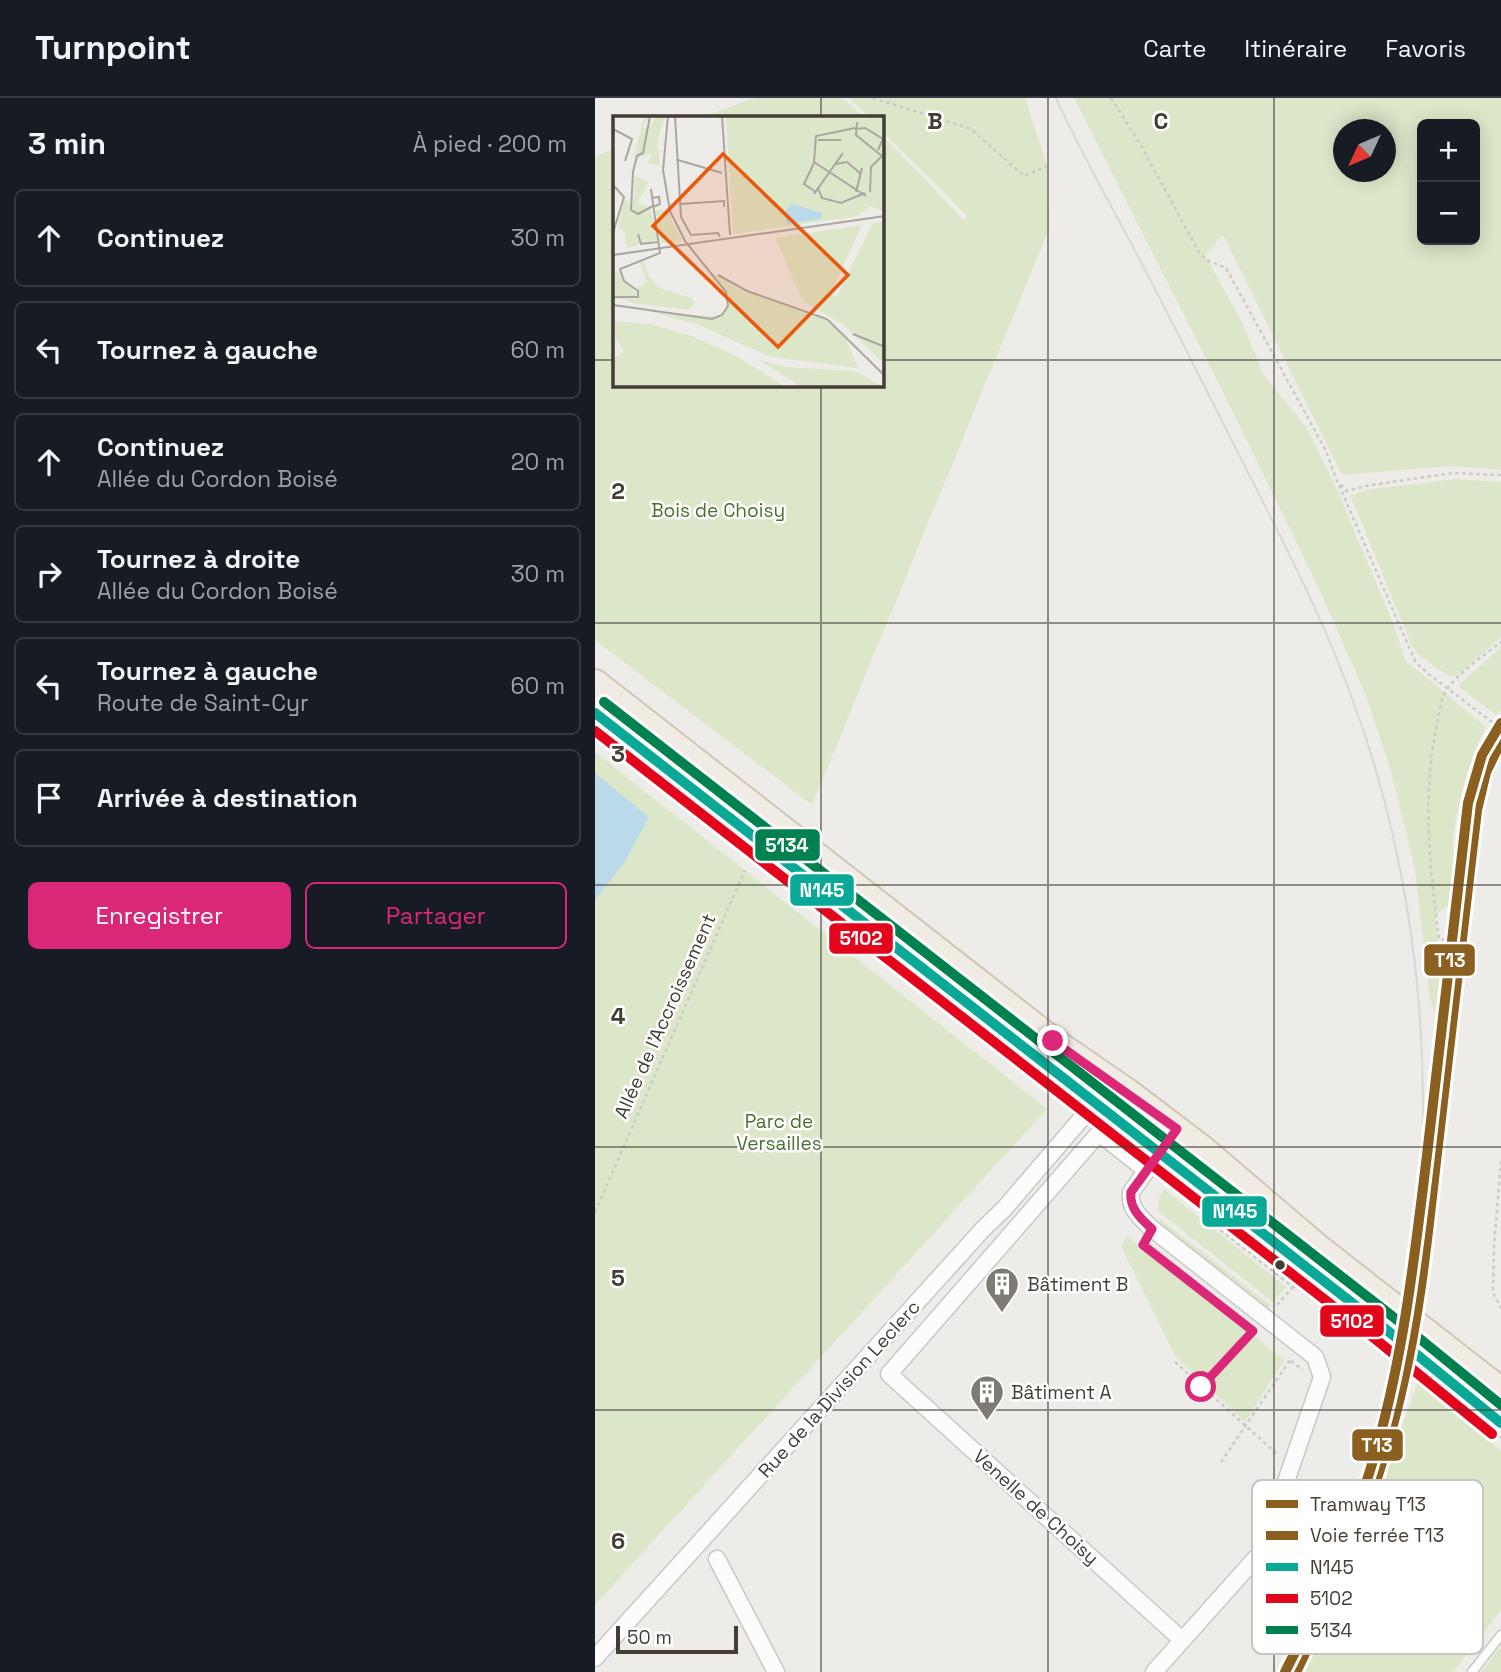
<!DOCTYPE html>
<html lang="fr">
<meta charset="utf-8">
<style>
body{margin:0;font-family:"Space Grotesk",sans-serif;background:#20242c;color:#f1f3f6}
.controls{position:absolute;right:21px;top:21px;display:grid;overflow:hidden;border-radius:10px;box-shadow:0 4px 18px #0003}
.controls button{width:63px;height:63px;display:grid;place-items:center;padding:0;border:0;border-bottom:2px solid #363941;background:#171b24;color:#f1f3f6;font:35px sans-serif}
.compass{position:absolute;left:738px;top:21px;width:63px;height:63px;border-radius:50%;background:#171b24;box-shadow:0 4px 18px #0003;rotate:226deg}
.scale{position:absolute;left:21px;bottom:18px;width:122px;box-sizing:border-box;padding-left:7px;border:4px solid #433d35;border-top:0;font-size:19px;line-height:24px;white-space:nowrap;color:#433d35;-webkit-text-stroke:5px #fff;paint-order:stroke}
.stop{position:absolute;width:21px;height:21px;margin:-16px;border:5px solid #db2777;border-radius:50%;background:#fff}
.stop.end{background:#db2777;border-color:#fff;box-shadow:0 2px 7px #0008}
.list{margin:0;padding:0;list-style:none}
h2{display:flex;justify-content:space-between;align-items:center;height:91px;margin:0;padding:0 28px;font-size:30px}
h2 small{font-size:23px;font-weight:400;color:#9ea1a6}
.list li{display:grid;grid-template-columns:46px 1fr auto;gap:21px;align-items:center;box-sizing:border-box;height:98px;margin:0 14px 14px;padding:0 14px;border:2px solid #363941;border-radius:10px}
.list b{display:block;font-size:26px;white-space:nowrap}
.list p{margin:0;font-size:23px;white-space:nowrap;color:#9ea1a6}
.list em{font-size:23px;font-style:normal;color:#9ea1a6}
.actions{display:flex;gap:14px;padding:21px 28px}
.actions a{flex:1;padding:16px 0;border:2px solid #db2777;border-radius:10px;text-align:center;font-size:24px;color:#db2777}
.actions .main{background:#db2777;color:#fff}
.icon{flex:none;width:38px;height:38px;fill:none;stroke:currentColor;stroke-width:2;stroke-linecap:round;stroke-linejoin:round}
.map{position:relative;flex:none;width:906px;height:1574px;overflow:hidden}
header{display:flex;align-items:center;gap:42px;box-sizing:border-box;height:98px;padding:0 35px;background:#171b24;border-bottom:2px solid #363941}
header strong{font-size:33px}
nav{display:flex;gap:38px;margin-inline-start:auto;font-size:24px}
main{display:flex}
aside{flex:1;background:#171b24}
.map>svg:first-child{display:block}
.green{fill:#dce7c9;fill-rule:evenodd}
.water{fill:#bad9ea}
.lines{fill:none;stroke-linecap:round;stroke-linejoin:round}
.service-casing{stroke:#cac8c4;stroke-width:11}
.minor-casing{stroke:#cac8c4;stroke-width:19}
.primary-casing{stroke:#cfc7b6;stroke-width:30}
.path{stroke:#cccac7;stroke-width:2.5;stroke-dasharray:3.5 3.5;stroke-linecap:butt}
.service{stroke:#fcfcfc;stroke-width:8}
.minor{stroke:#fcfcfc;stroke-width:16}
.primary{stroke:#f0ebe3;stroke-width:26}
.tram{stroke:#d8d8d7;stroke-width:2}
.bus-1-casing{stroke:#fff;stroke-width:16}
.bus-2-casing{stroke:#fff;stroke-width:16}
.bus-3-casing{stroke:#fff;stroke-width:16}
.bus-1{stroke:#0aa896;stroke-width:10}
.bus-2{stroke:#e3051b;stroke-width:10}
.bus-3{stroke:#00814f;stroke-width:10}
.rail-1-casing{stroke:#fff;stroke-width:18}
.rail-1{stroke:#8a5f20;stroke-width:12}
.tram-1-casing{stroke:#fff;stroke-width:16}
.tram-1{stroke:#8a5f20;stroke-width:10}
.route{stroke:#db2777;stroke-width:9}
.grid{fill:none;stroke:#433d35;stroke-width:2;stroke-opacity:0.55}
.bus-dot{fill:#433d35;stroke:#fff;stroke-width:2.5}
.labels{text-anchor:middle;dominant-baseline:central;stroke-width:5;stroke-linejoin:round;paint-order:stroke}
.park-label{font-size:19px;fill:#49702d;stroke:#fff}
.street-label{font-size:19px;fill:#433d35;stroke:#fff}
.poi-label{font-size:19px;fill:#433d35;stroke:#fff;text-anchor:start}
.inset-road{fill:none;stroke:#aaa6a0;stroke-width:2}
.view{fill:#e8590c;fill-opacity:0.15;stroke:#e8590c;stroke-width:3.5}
.inset-edge{fill:none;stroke:#433d35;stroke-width:3.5}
.key{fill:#fff;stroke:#c7c5c2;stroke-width:2}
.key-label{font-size:19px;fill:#433d35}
.grid-label{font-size:23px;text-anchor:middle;font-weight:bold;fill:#433d35;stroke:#fff;stroke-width:5;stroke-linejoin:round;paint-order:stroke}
.line-badge{stroke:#fff;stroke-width:2.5}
.badge-label{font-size:19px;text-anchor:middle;font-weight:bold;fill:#fff}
</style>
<header>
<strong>Turnpoint</strong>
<nav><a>Carte</a><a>Itinéraire</a><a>Favoris</a></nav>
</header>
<main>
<aside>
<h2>3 min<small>À pied · 200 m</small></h2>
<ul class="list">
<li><svg class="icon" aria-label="ahead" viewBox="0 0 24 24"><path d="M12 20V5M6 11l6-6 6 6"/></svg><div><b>Continuez</b></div><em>30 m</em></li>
<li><svg class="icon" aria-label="left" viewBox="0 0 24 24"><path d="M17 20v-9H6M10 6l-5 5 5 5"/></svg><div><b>Tournez à gauche</b></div><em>60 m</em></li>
<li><svg class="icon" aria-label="ahead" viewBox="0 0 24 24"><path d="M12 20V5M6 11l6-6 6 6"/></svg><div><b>Continuez</b><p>Allée du Cordon Boisé</p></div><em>20 m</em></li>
<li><svg class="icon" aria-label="right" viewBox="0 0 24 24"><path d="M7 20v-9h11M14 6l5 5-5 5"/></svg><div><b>Tournez à droite</b><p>Allée du Cordon Boisé</p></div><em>30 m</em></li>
<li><svg class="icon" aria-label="left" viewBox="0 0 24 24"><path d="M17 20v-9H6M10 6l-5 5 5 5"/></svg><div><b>Tournez à gauche</b><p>Route de Saint-Cyr</p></div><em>60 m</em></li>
<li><svg class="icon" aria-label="arrive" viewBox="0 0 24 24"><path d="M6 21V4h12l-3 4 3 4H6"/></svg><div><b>Arrivée à destination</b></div></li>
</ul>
<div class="actions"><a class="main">Enregistrer</a><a>Partager</a></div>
</aside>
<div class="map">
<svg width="906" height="1574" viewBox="0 0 906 1574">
<rect width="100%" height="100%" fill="#eeece8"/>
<g class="green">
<path d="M160,0H247L269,19H107Z"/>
<path d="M254,0H430L452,68L454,131L217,707L0,542V58L19,51V287H287V37L369,122L372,118L287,33V19H274Z"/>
<path d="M479,0H906V372L857,368L747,377L628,137L610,157L648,226L668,276L711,329L740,387L798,525L810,562L891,629C871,666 864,704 857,745L859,754L854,806L840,818L846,870L840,916L835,900L820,772L796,673L770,595L724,491L637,312ZM827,26H880V142H827ZM748,32H790V74H748Z"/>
<path d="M862,381L906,384V539L862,578H854L826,559L817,548L755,397L777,391Z"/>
<path d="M906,549V612L901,617L863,588Z"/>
<path d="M0,654L452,1011L0,1507Z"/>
<path d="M569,1091L691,1189L678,1204L563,1113L564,1100Z"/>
<path d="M599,1094L630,1118L647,1140L645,1143L593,1102Z"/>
<path d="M565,1121L675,1207L672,1212L564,1128Z"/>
<path d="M532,1138L653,1232L605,1282L580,1258L526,1148Z"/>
<path d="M658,1237L689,1262L650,1324L613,1289Z"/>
<path d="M823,1283L906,1353V1512L858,1574H710L752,1487Z"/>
<path d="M906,1548V1574H886Z"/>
</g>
<path class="water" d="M0,675L54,719L31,762L0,802Z"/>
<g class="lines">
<g class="service-casing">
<path id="service" d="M877,1574L906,1537"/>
</g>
<g class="minor-casing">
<g id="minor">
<path d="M574,1045L653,1106"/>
<path d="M551,1072L504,1035L294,1276L587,1542"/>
<path d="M122,1461L181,1574"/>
<path d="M0,1560L389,1130L409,1111L486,1021"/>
<path d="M559,1574L667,1453L727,1279L720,1259L555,1129C544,1118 534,1110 536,1094L582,1031"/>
</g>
</g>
<g class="primary-casing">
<g id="primary">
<path d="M0,585L458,943L535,996L606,1050L722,1149L906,1293"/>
<path d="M0,615L788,1229L906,1325"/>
</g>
</g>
<g class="path">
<path d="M278,0L376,31L429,78L452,68"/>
<path d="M516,0L544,44L605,156L614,163L631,170L731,353L742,383L752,393L775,387L859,375L906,377"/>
<path d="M744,387L820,563L831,574L906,631"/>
<path d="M864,844L844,841C835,771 827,702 841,631C844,618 844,602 853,590C866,573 889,557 906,544"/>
<path d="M906,1063L899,1148L898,1195L906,1210"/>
<path d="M0,1114L150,772"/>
<path d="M609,1119L698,1189H701"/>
<path d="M549,1146L611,1196"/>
<path d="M682,1207L698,1189"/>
<path d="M696,1263L708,1272"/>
<path d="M580,1264L683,1357"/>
<path d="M595,1301L658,1233"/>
<path d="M626,1364L695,1262"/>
</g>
<use href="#service" class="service"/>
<use href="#minor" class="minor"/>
<use href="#primary" class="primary"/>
<g class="tram">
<path d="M461,0C484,51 512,100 538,149C574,217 608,285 642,353C684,435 727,517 758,603C808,738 830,885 828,1028C828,1058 825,1089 824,1119"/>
<path d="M768,1421L793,1308"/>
<path d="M697,1562L749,1469"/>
</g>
<g class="bus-1-casing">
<path id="bus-1" d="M0,615L788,1229L906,1325"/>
</g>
<g class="bus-2-casing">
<path id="bus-2" d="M0,633L779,1240L897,1336"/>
</g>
<g class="bus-3-casing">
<path id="bus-3" d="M9,604L797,1218L906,1307"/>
</g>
<use href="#bus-1" class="bus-1"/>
<use href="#bus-2" class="bus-2"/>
<use href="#bus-3" class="bus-3"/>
<g class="rail-1-casing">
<path id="rail-1" d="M700,1574C745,1482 785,1386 807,1286C825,1210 832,1132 841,1055C855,941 867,826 881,712L890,674L906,641"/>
</g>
<use href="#rail-1" class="rail-1"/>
<g class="tram-1-casing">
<path id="tram-1" d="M690,1574C728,1502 760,1427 782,1349C809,1254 820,1155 832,1057C846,940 859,822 873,705L887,657L906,625"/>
</g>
<use href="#tram-1" class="tram-1"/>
</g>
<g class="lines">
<path class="route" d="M458,943L582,1031L536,1094C534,1110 545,1120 557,1131L548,1147L658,1233L606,1289"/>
</g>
<path class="grid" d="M226,0V19M453,0V1574M679,0V1574M0,262H19M287,262H906M226,287V1574M0,525H906M0,787H906M0,1049H906M0,1312H906"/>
<defs>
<g id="building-pin" transform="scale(1.75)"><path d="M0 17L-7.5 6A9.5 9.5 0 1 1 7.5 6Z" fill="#7f7a74" stroke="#fff"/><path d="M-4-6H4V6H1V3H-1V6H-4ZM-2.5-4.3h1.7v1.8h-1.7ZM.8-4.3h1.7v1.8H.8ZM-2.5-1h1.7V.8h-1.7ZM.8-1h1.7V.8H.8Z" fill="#fff"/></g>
</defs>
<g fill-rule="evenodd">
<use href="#building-pin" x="407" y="1186"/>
<use href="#building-pin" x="392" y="1294"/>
</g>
<circle class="bus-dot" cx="685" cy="1167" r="6"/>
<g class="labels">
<g class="park-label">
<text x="123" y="412">Bois de Choisy</text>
<text x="184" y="1023">Parc de<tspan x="184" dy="22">Versailles</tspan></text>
</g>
<g class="street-label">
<text transform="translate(70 918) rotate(-66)">Allée de l'Accroissement</text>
<text transform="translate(244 1291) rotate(-48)">Rue de la Division Leclerc</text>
<text transform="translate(441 1409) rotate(42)">Venelle de Choisy</text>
</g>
<g class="poi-label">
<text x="432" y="1186">Bâtiment B</text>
<text x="416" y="1294">Bâtiment A</text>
</g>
</g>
<g transform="translate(18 18)">
<rect width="271" height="271" fill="#eeece8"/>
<path d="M31,0H36L30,11H38L35,15L43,0H52L44,26L47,49L35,47L39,38L21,42ZM113,0H271V96L257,90L245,100L120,118ZM22,60L35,66L25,87L38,93L44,124L13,132L12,116L5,112L11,84L17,88L21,82ZM55,93L59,105L70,126L48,127L43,95ZM271,106V248L232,210L190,185L162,122L249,109L217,179L224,180L260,107ZM31,145L35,159L46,172L79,182L82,187L76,194L20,187L2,181L25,183V171L34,166L27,147ZM0,156H6L25,180L0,181ZM98,156L129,175L213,203L232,221L245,252L158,241L81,207L87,205L79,207L38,196L108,201L117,183L132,182H117ZM0,205L37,208L79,220L123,240L173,271H0V243L11,235L0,219ZM146,244L172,251L241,255L271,271H189Z" fill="#dce7c9"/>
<path d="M179,88L209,97L208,103L174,108L171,97Z" fill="#bad9ea"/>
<path class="inset-road" d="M37,0L30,37L24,40L20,56L18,94L25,98L40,90M62,0L68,101L78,119L105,117L107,121M109,0L117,119M244,6L243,19L269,40L258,51L257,76M242,12L203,20L201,46L253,80M0,13L19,23L12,45M242,13L252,12L270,23L265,34M205,24H228M65,44L109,57M201,47L191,68L203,76M222,48L234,46L248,58M0,69L11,81L0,117M205,72L209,82L228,87L252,77M243,76L249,52M201,78L230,37M39,82L46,81L47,88L40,91M67,88L111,85V91M25,118L28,128L45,126M0,139L272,100M105,159L134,175L214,203L272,260M0,181H25V175L11,165L7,153L47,137L38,73M0,189L99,203L109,199L115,190L113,176L72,125L57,95L50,54L55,0M240,218L272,231"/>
<path class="view" d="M110,38L235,159L165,231L40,110Z"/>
<rect width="271" height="271" class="inset-edge"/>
</g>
<rect x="657" y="1382" width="231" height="174" rx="10" class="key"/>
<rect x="671" y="1402" width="32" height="8" fill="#8a5f20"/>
<rect x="671" y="1433" width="32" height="9" fill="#8a5f20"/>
<rect x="671" y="1465" width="32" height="8" fill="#0aa896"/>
<rect x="671" y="1496" width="32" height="9" fill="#e3051b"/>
<rect x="671" y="1528" width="32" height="8" fill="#00814f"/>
<g class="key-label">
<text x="715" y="1413">Tramway T13</text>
<text x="715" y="1444">Voie ferrée T13</text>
<text x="715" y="1476">N145</text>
<text x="715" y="1507">5102</text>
<text x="715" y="1539">5134</text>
</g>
<g class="grid-label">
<text x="340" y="31">B</text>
<text x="566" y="31">C</text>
<text x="23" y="401">2</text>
<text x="23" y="664">3</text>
<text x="23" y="926">4</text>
<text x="23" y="1188">5</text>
<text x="23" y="1451">6</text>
</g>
<g class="line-badge">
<rect x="159" y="730" width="67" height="34" rx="7" fill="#00814f"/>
<rect x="194" y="775" width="66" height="34" rx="7" fill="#0aa896"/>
<rect x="233" y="824" width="66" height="33" rx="7" fill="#e3051b"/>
<rect x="828" y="845" width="53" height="34" rx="7" fill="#8a5f20"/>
<rect x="606" y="1097" width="67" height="33" rx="7" fill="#0aa896"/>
<rect x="724" y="1206" width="66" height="34" rx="7" fill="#e3051b"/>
<rect x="756" y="1330" width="53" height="34" rx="7" fill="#8a5f20"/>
</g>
<g class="badge-label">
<text x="192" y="754">5134</text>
<text x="227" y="799">N145</text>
<text x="266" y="847">5102</text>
<text x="855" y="869">T13</text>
<text x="640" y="1120">N145</text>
<text x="757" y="1230">5102</text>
<text x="782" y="1354">T13</text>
</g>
</svg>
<div class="controls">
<button>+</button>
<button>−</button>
</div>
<svg class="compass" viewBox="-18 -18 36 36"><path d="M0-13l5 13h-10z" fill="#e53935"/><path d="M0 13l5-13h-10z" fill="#9ea1a6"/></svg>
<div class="scale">50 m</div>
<div class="stop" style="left:606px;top:1289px"></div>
<div class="stop end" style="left:458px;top:943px"></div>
</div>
</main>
